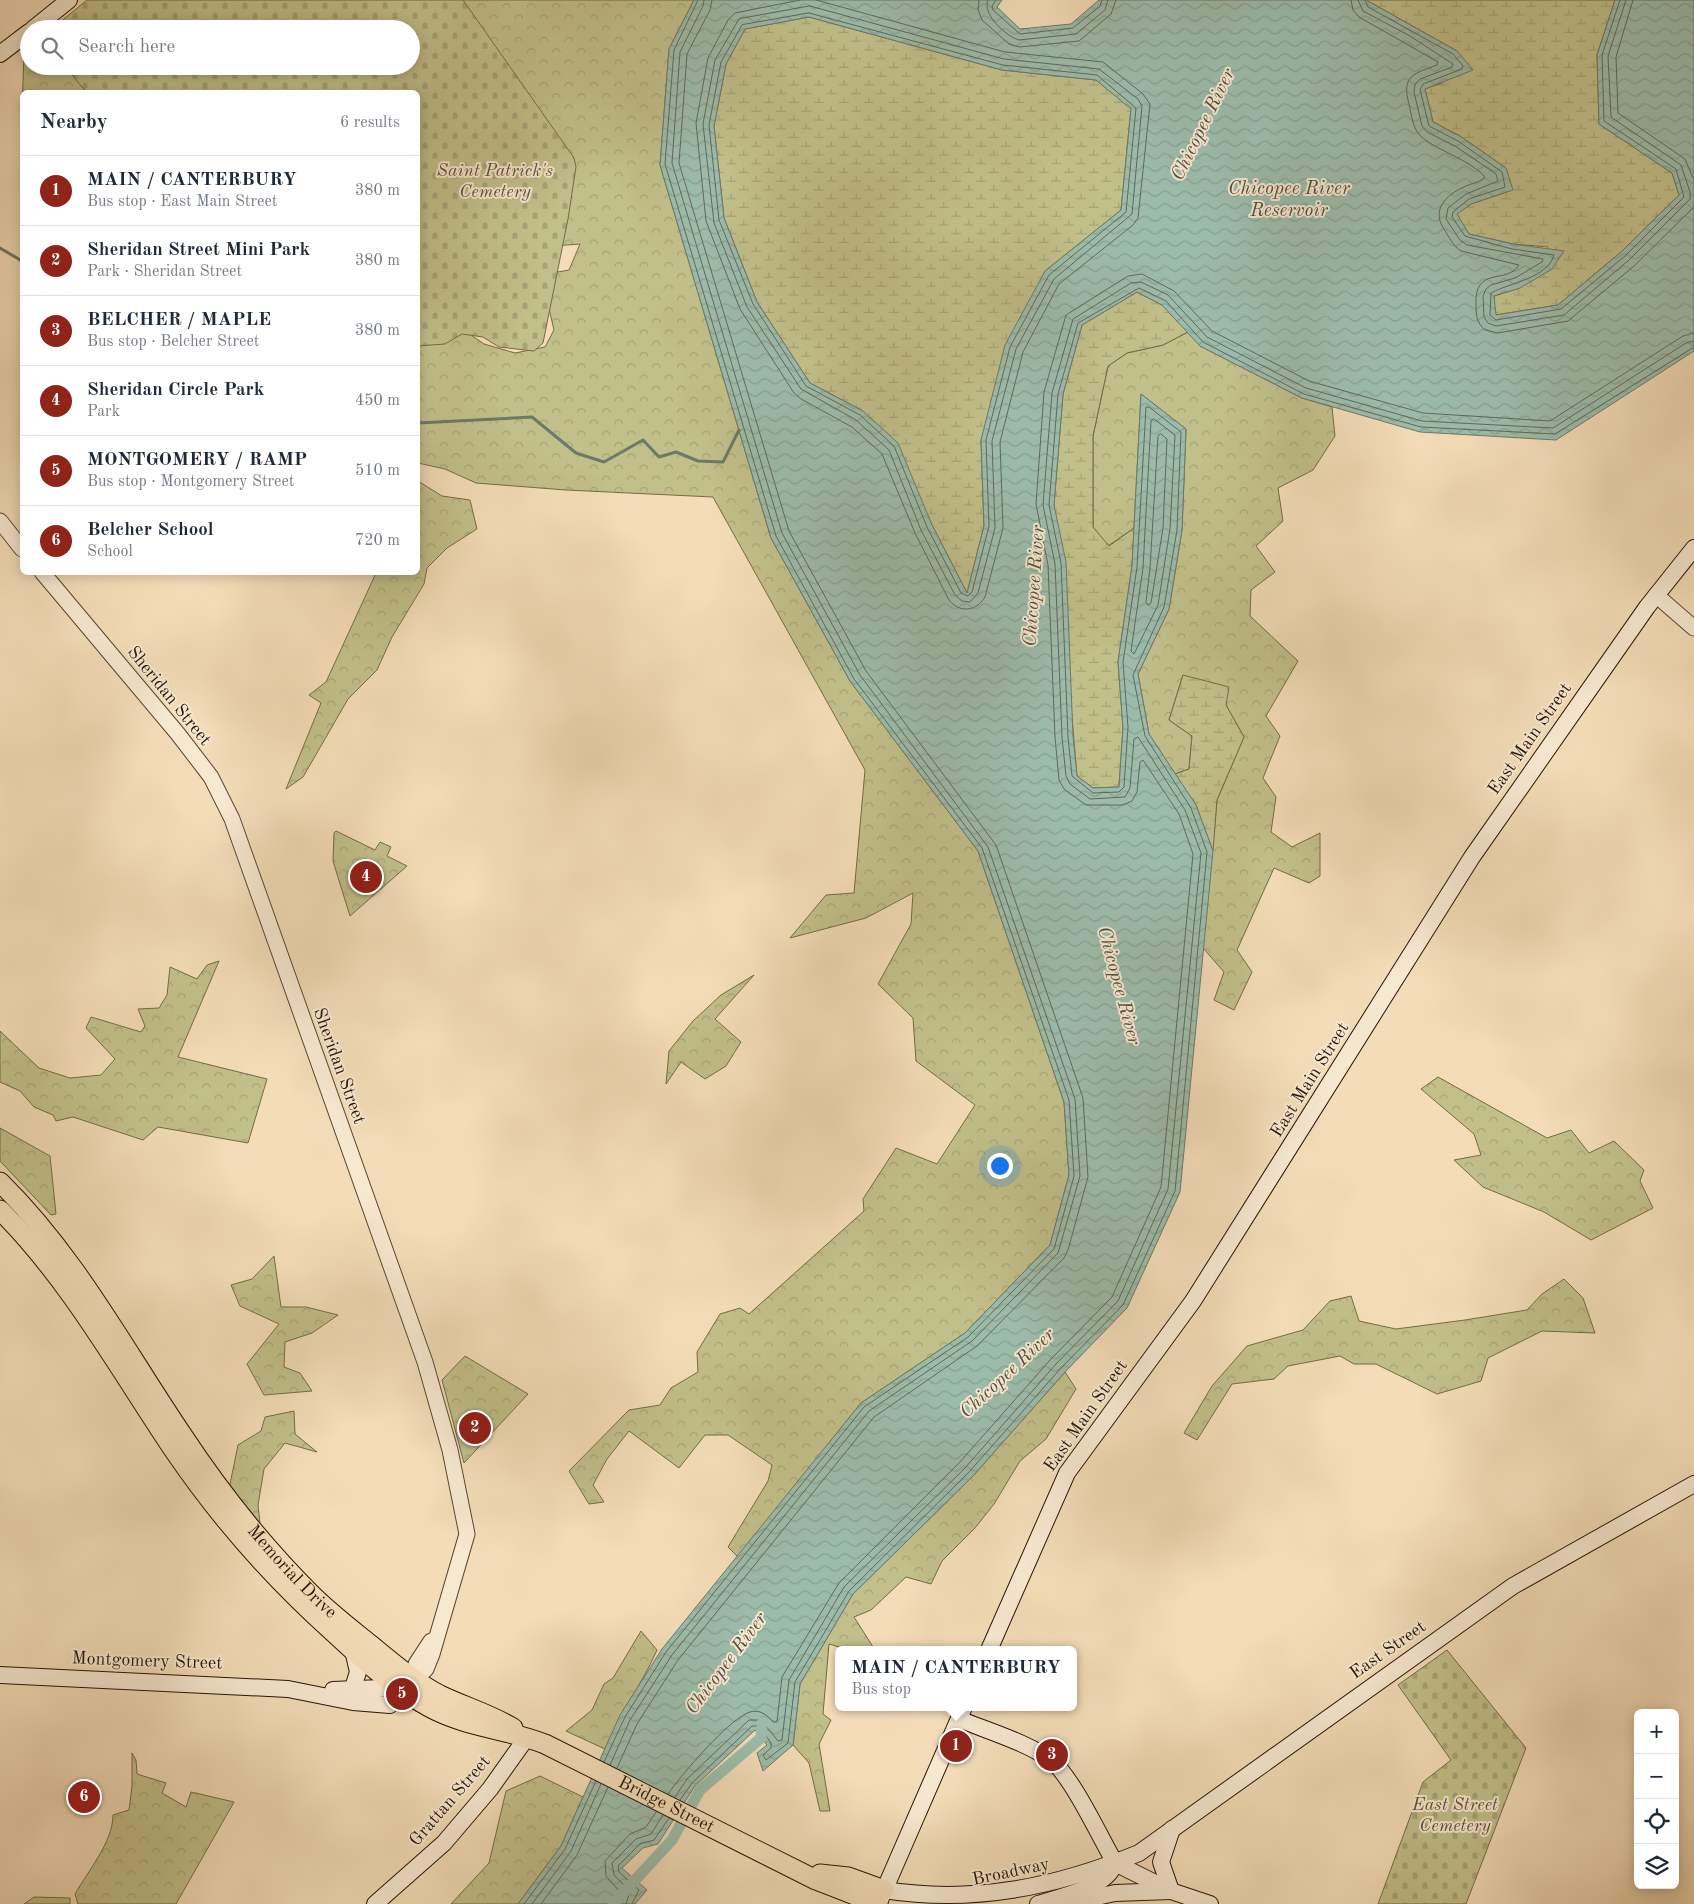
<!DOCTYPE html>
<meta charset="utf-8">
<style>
body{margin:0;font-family:"Old Standard TT",serif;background:#f2f2f3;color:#1f2937}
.controls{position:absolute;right:15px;bottom:15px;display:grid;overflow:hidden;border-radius:8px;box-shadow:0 2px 12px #0003}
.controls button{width:45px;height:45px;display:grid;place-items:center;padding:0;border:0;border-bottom:1px solid #e0e1e3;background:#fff;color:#1f2937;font:25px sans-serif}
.you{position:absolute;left:999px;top:1165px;width:18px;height:18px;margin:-12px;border:4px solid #fff;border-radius:50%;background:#1a73e8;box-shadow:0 0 0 8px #1a73e833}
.badge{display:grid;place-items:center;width:32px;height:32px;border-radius:50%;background:#8f2418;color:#fff;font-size:16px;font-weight:700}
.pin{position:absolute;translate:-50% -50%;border:2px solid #fff;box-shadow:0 1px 5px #0006}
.popup{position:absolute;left:835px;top:1646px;width:242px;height:65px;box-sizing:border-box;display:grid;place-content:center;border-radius:8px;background:#fff;filter:drop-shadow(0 1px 4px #0005);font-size:16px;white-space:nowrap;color:#747a83}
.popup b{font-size:19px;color:#1f2937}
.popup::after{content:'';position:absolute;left:50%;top:100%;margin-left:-10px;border:10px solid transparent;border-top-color:#fff}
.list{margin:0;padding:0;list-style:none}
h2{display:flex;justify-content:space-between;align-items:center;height:65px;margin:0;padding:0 20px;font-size:21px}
h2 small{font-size:16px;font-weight:400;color:#747a83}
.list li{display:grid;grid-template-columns:32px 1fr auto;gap:15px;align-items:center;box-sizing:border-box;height:70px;padding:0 20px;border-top:1px solid #e0e1e3}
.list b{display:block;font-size:19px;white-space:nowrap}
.list p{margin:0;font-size:16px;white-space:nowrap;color:#747a83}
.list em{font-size:16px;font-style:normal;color:#747a83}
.icon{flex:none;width:28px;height:28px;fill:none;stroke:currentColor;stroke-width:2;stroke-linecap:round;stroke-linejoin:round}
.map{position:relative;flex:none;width:1694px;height:1904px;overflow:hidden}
.search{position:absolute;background:#fff;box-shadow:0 2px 12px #0003;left:20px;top:20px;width:400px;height:55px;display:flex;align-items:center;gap:12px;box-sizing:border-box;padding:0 18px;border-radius:28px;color:#747a83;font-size:19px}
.panel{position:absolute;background:#fff;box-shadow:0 2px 12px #0003;left:20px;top:90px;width:400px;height:485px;border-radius:8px}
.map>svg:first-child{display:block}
.forest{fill:url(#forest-crowns);stroke:#746a48}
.wetland{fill:url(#wetland-marsh);stroke:#746a48}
.cemetery{fill:url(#cemetery-stones);stroke:#746a48}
.water{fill:url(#water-waves);stroke:#6d7969;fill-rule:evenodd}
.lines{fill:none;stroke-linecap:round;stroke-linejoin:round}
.shore{stroke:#626859;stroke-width:1}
.stream{stroke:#6d7969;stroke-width:3}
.canal{stroke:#9cbcab;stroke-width:11}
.tertiary-casing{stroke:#5a4733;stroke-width:17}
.secondary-casing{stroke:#271507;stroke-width:18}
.primary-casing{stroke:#271507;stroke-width:21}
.tertiary{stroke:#f7e8d0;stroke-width:15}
.secondary{stroke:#f7e8d0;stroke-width:16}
.primary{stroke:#f3dcb7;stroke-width:19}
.labels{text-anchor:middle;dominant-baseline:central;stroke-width:4;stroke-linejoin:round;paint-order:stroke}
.park-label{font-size:18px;font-style:italic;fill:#5d5035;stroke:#f7e8d0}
.street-label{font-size:18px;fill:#271507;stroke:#f7e8d0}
.water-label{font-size:19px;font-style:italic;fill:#504f40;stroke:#f7e8d0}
</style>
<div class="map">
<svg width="1694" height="1904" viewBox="0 0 1694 1904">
<defs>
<pattern id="forest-crowns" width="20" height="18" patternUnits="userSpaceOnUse" patternTransform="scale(1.25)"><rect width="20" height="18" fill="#c1bf8a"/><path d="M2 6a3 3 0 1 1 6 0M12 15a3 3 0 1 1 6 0" fill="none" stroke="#a6a376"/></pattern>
<pattern id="wetland-marsh" width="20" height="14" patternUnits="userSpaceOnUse" patternTransform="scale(1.25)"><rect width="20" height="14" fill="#c1bf8a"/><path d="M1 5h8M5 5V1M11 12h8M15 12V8" fill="none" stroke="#a6a376"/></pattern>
<pattern id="cemetery-stones" width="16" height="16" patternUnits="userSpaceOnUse" patternTransform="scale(1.25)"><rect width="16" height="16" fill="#c1bf8a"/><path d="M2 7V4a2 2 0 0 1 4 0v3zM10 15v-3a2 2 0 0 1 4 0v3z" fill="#a6a376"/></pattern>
<pattern id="water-waves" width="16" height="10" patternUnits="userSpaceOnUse" patternTransform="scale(1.25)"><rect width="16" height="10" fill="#9cbcab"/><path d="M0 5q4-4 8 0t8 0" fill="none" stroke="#86a192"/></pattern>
</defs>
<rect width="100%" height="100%" fill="#f3dcb7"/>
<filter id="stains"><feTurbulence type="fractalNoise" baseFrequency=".004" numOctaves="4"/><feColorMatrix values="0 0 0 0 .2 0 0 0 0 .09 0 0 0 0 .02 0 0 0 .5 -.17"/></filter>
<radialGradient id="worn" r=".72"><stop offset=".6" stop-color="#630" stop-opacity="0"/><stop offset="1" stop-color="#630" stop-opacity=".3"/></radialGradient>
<g class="forest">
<path d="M450,0H694L669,49L660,165L771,538L850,681L978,851L1064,1102L1069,1175L1050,1245L965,1333L861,1403L738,1557L728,1547L768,1481L772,1465L728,1435H705L679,1468L629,1431L607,1459L593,1485L604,1502L589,1504L569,1471L629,1410L660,1405L671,1388L698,1372L697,1352L720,1314L740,1308L749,1314L864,1211L863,1199L896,1148L937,1164L975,1105L916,1061L913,1018L878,984L911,924L913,893L866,918L790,938L826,895L854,893L865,770L713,497L566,490L476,483L445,469L418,463V335L450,321L484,344L515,353L545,347L554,330L541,275L569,270L580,244L540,247Z"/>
<path d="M29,50V66H69L86,92H22V112L24,53Z"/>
<path d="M1188,332L1200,346L1302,398L1332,407L1335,436L1313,470L1278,488L1283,521L1256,546L1275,572L1251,590L1250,616L1298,661L1266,716L1280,736L1263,778L1276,797L1271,832L1292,847L1320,833V876L1309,883L1274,868L1237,950L1252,972L1234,1010L1214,1000L1224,972L1203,948L1217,800L1244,737L1226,705L1183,675L1169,720L1192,736L1189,769L1175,774L1149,734L1138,674L1169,609L1182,530L1186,429L1141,394L1134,528L1108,546L1093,527V436L1108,366L1127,353L1163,345Z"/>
<path d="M418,481L442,496L470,500L477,529L447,548L427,568L424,584L392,637L377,670L348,699L303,777L286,789L321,703L309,695L326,682L376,573L418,572Z"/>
<path d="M336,831L375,850L380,842L391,847L387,856L407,866L350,916L333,861L334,833Z"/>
<path d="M219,961L178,1057L267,1079L248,1143L158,1127L143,1140L73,1117L56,1121L53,1115L34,1107L20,1091L0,1082V1031L39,1068L70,1078L101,1075L115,1059L86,1028L91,1017L141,1032L145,1026L138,1009L159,1008L167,995L170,967L197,979L207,965Z"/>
<path d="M754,975L715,1019L741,1042L726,1066L705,1079L681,1062L666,1084L669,1051L693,1021L721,995Z"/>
<path d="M1438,1077L1547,1138L1571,1130L1589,1153L1614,1141L1644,1170L1640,1181L1653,1208L1591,1240L1544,1212L1483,1187L1454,1160L1481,1155L1474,1134L1421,1089Z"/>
<path d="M0,1128L50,1156L56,1214L51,1215L0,1161Z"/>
<path d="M274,1256L281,1307H306L338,1315L312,1333L285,1342L284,1367L300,1373L312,1391L264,1395L247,1364L279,1324L240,1306L231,1285L252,1279Z"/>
<path d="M1564,1279L1583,1298L1595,1333L1542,1331L1488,1358L1481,1381L1437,1394L1376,1364H1354L1340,1356L1288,1366L1274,1379L1232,1384L1197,1440L1184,1433L1212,1386L1247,1346L1303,1330L1330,1301L1351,1296L1359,1321L1396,1329L1465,1320L1527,1310L1542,1294Z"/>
<path d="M465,1356L528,1394L464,1463L442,1380Z"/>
<path d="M1065,1372L1076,1389L1046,1439L1020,1461L994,1504L975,1528L942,1561L931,1584L906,1577L871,1610L854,1617L875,1650H849L829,1644L823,1714L831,1720L819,1744L830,1811H820L809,1763L793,1745L800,1684L853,1594L973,1476Z"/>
<path d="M294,1411L295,1434L317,1452L285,1443L264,1469L258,1505L261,1532L229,1489L238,1445L261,1431L265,1417Z"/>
<path d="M641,1631L657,1650C642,1684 620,1714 605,1749L566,1731L592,1710L604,1684L613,1678Z"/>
<path d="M132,1753L136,1760L137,1774L166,1783L162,1793L186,1807L191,1792L234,1802L176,1904H78L75,1894C88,1871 113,1842 113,1815L129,1810L132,1786Z"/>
<path d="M540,1776L583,1797L561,1846L518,1904H451L489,1863L506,1791Z"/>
<path d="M34,1897L70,1898V1904H24Z"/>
</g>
<g class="wetland">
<path d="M1366,0H1615L1597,55L1599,124L1672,173L1679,195L1621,252L1558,305L1495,315L1494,296L1520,288L1548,247L1513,244L1469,234L1456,214L1471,204L1512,190L1506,168L1460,136L1433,122L1425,89L1442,83L1457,51Z"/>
<path d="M809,17L1002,70L1096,80L1131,108L1121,210L1045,271L981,440L984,526L967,593L932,525L863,411L810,383L757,302L724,218L714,126L726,64L745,29Z"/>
<path d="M1137,292L1162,305L1188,332L1163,345L1127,353L1108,366L1093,436V527L1109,546L1134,528L1132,566L1118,662L1123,728L1119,787L1093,788L1077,776L1054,505L1063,394L1082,325Z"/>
<path d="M1183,675L1229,687L1226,705L1244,737L1217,800L1213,851L1196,805L1175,774L1189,769L1192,736L1169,720Z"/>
</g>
<g class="cemetery">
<path d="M87,0H463L574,158L576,167L568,219L543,343L534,351L499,347L483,337L462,334L445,344L418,346V92H86L65,66H411V29H52Z"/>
<path d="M1447,1650L1526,1748L1466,1904H1378L1423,1782L1451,1760L1398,1685Z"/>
</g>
<path class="water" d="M694,0H1002L997,7L1020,29L1071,24L1099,0H1366L1457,51L1473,70L1425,89L1433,122L1460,136L1506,168L1513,190L1471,204L1457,214L1469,234L1513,244L1564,251L1552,269L1520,288L1494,296L1496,315L1558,305L1621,252L1679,195L1672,173L1599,124L1597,55L1615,0H1694V351L1556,440L1420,432L1302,398L1200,346L1162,305L1137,292L1082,325L1063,394L1054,505L1066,562L1073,736L1077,776L1093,788L1119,787L1123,728L1118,662L1132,566L1141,394L1186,429L1182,530L1169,609L1138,674L1149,734L1196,805L1213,851L1180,1192L1127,1308L1065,1372L973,1476L853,1594L800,1684L793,1745L763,1771L757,1753L767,1745L755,1730L695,1786L658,1844L643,1848L622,1868L647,1890L635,1904H518L561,1846L620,1715L662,1649L861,1403L965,1333L1050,1245L1069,1175L1064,1102L978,851L850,681L771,538L660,165L669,49ZM809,17L1002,70L1096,80L1131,109L1121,210L1045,271L1005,345L981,440L984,526L967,593L932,525L898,443L863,411L810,383L757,302L724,218L714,126L726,64L745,29Z"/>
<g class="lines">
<g class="shore">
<path d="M800,0L735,13L728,20L708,58L696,123L706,221L740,309L794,393L801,399L852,427L882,454L915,533L949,600C959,613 976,612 985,597L1003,528L1000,442L1023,352L1059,284L1133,225L1138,218L1150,104L1143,94L1103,62L1005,52L816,0"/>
<path d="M979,0L978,10L982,20L1009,44L1019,47L1079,41L1111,14L1116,0"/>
<path d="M988,0C981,14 1007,37 1019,40L1076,34L1105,10L1108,0"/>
<path d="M996,0L992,6L993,10L1020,34L1073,28L1100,6L1102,0"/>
<path d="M1351,0L1353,10L1359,17L1438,62L1437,65C1417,73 1402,74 1408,100C1411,111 1412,125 1418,133C1429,148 1470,159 1485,177C1480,183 1471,183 1464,187C1446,195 1431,210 1444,229C1449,237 1453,246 1461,251L1519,265C1507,285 1474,265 1476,305C1476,316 1477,323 1485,330L1498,333L1568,321L1634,266L1694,207"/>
<path d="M1358,0L1363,11L1410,36L1453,64L1452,67L1420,79L1415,84L1414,92L1422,126L1427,132L1455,146L1496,174L1498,181L1466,194L1448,208L1446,219L1460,240L1467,245L1543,259L1542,262L1515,278L1491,285L1486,289L1483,296L1484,317L1488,323L1496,326L1564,315L1629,260L1690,199V192L1681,165L1611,117L1608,56L1626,0"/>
<path d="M1365,0L1368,7L1453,54L1463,66L1462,69L1423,84L1420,90L1429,126L1458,141L1502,172L1505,187L1469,199L1453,212L1452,217L1465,236L1512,249L1554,255C1548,278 1509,283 1491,293L1490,315L1496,320L1561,309L1625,256L1684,197L1676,169L1604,121L1602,55L1620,0"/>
<path d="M1633,0L1616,57L1618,113L1685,159L1694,180"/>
<path d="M810,6L1004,59L1099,69L1138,99L1142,106L1132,214L1054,279L1016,349L992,441L995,528L978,593L970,602L962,601L955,595L921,530L889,450L856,420L801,389L747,307L714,223L703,124L715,60L739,19Z"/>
<path d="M809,13L1003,65L1097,75L1136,108L1126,212L1049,275L1010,347L986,440L989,526L972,592L968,596L961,593L927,527L894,446L860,415L806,386L753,304L719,220L709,125L721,62L742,25Z"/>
<path d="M1154,419L1175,435L1170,529L1158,605L1134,654L1131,651L1143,568L1151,421Z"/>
<path d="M1161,434L1167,439L1163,528L1151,603L1148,605L1146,602L1150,568L1158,436Z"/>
<path d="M604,1762L625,1717L666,1652L864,1407L968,1337L1054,1249L1074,1176L1069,1100L982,848L854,679L776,536L665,164L674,50L698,0"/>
<path d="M610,1765L630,1720L672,1655L869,1411L972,1341L1058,1253L1080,1176L1075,1099L988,847L860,675L782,533L672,163L680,52L703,6L704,0"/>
<path d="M617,1768L637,1724L678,1660L874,1417L977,1346L1064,1258L1068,1250L1088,1177L1083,1098L996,845L866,671L789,531L679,163L687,54L710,10L712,0"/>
<path d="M668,1794C680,1776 731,1717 750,1712C760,1709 767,1715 773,1722H777L782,1677L839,1583L959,1463L1051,1359L1112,1297L1161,1187L1193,854L1179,814L1143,760L1140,762L1137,792L1132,801L1123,805H1086L1064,789L1059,780L1055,737L1048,565L1036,504L1044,392L1066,315L1128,276L1142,274L1174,291L1212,331L1309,381L1423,413L1550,421L1683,336L1694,333"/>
<path d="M675,1797L687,1779L749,1720H761L778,1741L782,1740L789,1680L844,1587L965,1468L1056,1364L1118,1301L1168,1189L1201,853L1185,810L1138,737L1134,739L1130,788L1125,797L1090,799L1070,784L1066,776L1062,737L1055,564L1043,505L1052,393L1073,319L1131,283L1141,282L1168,295L1207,337L1306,388L1422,421L1553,428L1686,343L1694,341"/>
<path d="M680,1800L692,1783L752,1726H759L771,1743V1748L763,1755L766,1760L788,1743L795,1682L849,1591L969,1472L1061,1368L1123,1305L1175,1191L1207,852L1191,808L1145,736L1133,675L1164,607L1177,530L1181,432L1149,407H1146L1137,567L1123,662L1128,727L1124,787L1119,792L1093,793L1072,776L1068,737L1061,563L1049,505L1058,394L1078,323L1139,288L1166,301L1203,342L1304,394L1421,427L1555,434L1694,347"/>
<path d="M524,1904L565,1849L596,1781"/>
<path d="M532,1904L571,1851L601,1784"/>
<path d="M541,1904L577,1855L608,1787"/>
<path d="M618,1904L620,1892L606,1876L605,1861L630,1834L646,1827L656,1812"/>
<path d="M626,1904L630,1891L614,1875L612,1863L636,1839L651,1834L663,1815"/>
<path d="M632,1904L639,1890L619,1872L618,1866L640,1844L654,1840L669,1818"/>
</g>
<g class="stream">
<path d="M0,248L22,261"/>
<path d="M418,423L532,417L576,453L604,462L643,440L659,457L676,452L698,461L723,462L739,430"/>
</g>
<path class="canal" d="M613,1904L672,1840L700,1790L761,1738L762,1723"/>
<g class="tertiary-casing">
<g id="tertiary">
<path d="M0,521L22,549"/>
<path d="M42,572L178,734L211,777L232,819L425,1362L450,1450L467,1534L432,1654L426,1669L415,1680"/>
<path d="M1656,595L1694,628"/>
<path d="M415,1680L416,1664L431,1641"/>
</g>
</g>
<g class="secondary-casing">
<g id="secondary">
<path d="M33,29L69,0"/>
<path d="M0,54L29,32"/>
<path d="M989,1650L1067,1473L1193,1301L1472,857L1647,607L1694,548"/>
<path d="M0,1675L288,1689L353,1702L390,1705L412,1683"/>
<path d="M333,1690L381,1688L405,1691"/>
<path d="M352,1691L358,1672L353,1650"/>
<path d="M959,1719C985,1730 1032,1744 1053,1762C1073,1779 1100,1837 1115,1863"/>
<path d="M1115,1863L1171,1891L1210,1904"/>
<path d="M884,1890C974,1904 1056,1887 1139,1853L1513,1586L1694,1484"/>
<path d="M1171,1891L1161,1862L1172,1829"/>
<path d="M880,1900L964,1707"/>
<path d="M375,1904L444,1843L490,1789L527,1737"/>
<path d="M1038,1904C1057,1898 1102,1888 1112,1869"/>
<path d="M1063,1904L1115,1893L1171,1891"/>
</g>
</g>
<g class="primary-casing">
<g id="primary">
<path id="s1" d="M0,1182C76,1257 124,1349 183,1436C220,1492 263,1546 311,1594C330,1613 351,1629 372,1646C394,1664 415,1682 440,1695C465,1707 488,1713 513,1728"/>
<path id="s2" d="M0,1210C71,1281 119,1369 175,1452C220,1518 273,1578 333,1632C362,1659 394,1688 429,1707C465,1727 507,1729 545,1744L816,1880L878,1904"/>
<path d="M820,1874L848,1877L884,1890"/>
</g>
</g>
<use href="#tertiary" class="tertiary"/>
<use href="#secondary" class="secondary"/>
<use href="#primary" class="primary"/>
</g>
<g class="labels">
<g class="park-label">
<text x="495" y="171">Saint Patrick's<tspan x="495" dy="21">Cemetery</tspan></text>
<text x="1455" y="1805">East Street<tspan x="1455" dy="21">Cemetery</tspan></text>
</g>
<g class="street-label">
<text transform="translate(169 696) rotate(51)">Sheridan Street</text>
<text transform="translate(1530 739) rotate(-55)">East Main Street</text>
<text transform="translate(339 1066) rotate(70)">Sheridan Street</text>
<text transform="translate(1310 1080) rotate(-58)">East Main Street</text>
<text transform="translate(1086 1416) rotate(-55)">East Main Street</text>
<text stroke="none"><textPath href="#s1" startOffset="488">Memorial Drive</textPath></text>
<text transform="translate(1388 1650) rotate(-35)">East Street</text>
<text transform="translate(147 1661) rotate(2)">Montgomery Street</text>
<text transform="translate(450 1801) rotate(-49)">Grattan Street</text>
<text stroke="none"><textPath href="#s2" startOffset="919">Bridge Street</textPath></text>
<text transform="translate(1011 1872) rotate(-12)">Broadway</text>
</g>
<g class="water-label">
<text transform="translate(1204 125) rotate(-64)">Chicopee River</text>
<text x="1289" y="189">Chicopee River<tspan x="1289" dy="22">Reservoir</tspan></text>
<text transform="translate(1035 586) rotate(-86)">Chicopee River</text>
<text transform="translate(1118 986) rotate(75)">Chicopee River</text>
<text transform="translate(1008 1374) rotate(-43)">Chicopee River</text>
<text transform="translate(727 1664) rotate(-53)">Chicopee River</text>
</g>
</g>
<rect width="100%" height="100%" filter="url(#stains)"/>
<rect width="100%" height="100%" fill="url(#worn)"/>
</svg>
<div class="controls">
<button>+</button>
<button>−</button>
<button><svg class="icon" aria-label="locate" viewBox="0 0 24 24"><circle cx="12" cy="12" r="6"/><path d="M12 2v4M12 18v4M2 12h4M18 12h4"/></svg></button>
<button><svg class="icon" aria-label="layers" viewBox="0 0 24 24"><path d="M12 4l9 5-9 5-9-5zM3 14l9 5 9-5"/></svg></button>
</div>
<div class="you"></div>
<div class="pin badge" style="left:956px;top:1746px">1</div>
<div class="popup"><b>MAIN / CANTERBURY</b>Bus stop</div>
<div class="pin badge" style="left:475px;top:1428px">2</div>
<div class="pin badge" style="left:1052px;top:1755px">3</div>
<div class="pin badge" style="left:366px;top:877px">4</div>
<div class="pin badge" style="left:402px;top:1694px">5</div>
<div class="pin badge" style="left:84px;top:1797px">6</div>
<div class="search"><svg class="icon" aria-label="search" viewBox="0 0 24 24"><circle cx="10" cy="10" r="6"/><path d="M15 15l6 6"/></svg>Search here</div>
<section class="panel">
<h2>Nearby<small>6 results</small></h2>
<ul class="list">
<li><span class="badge">1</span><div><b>MAIN / CANTERBURY</b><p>Bus stop · East Main Street</p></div><em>380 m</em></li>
<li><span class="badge">2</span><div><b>Sheridan Street Mini Park</b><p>Park · Sheridan Street</p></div><em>380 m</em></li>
<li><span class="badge">3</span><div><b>BELCHER / MAPLE</b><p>Bus stop · Belcher Street</p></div><em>380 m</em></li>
<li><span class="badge">4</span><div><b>Sheridan Circle Park</b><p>Park</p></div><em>450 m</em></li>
<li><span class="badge">5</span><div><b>MONTGOMERY / RAMP</b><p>Bus stop · Montgomery Street</p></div><em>510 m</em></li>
<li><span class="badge">6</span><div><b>Belcher School</b><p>School</p></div><em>720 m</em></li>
</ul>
</section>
</div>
